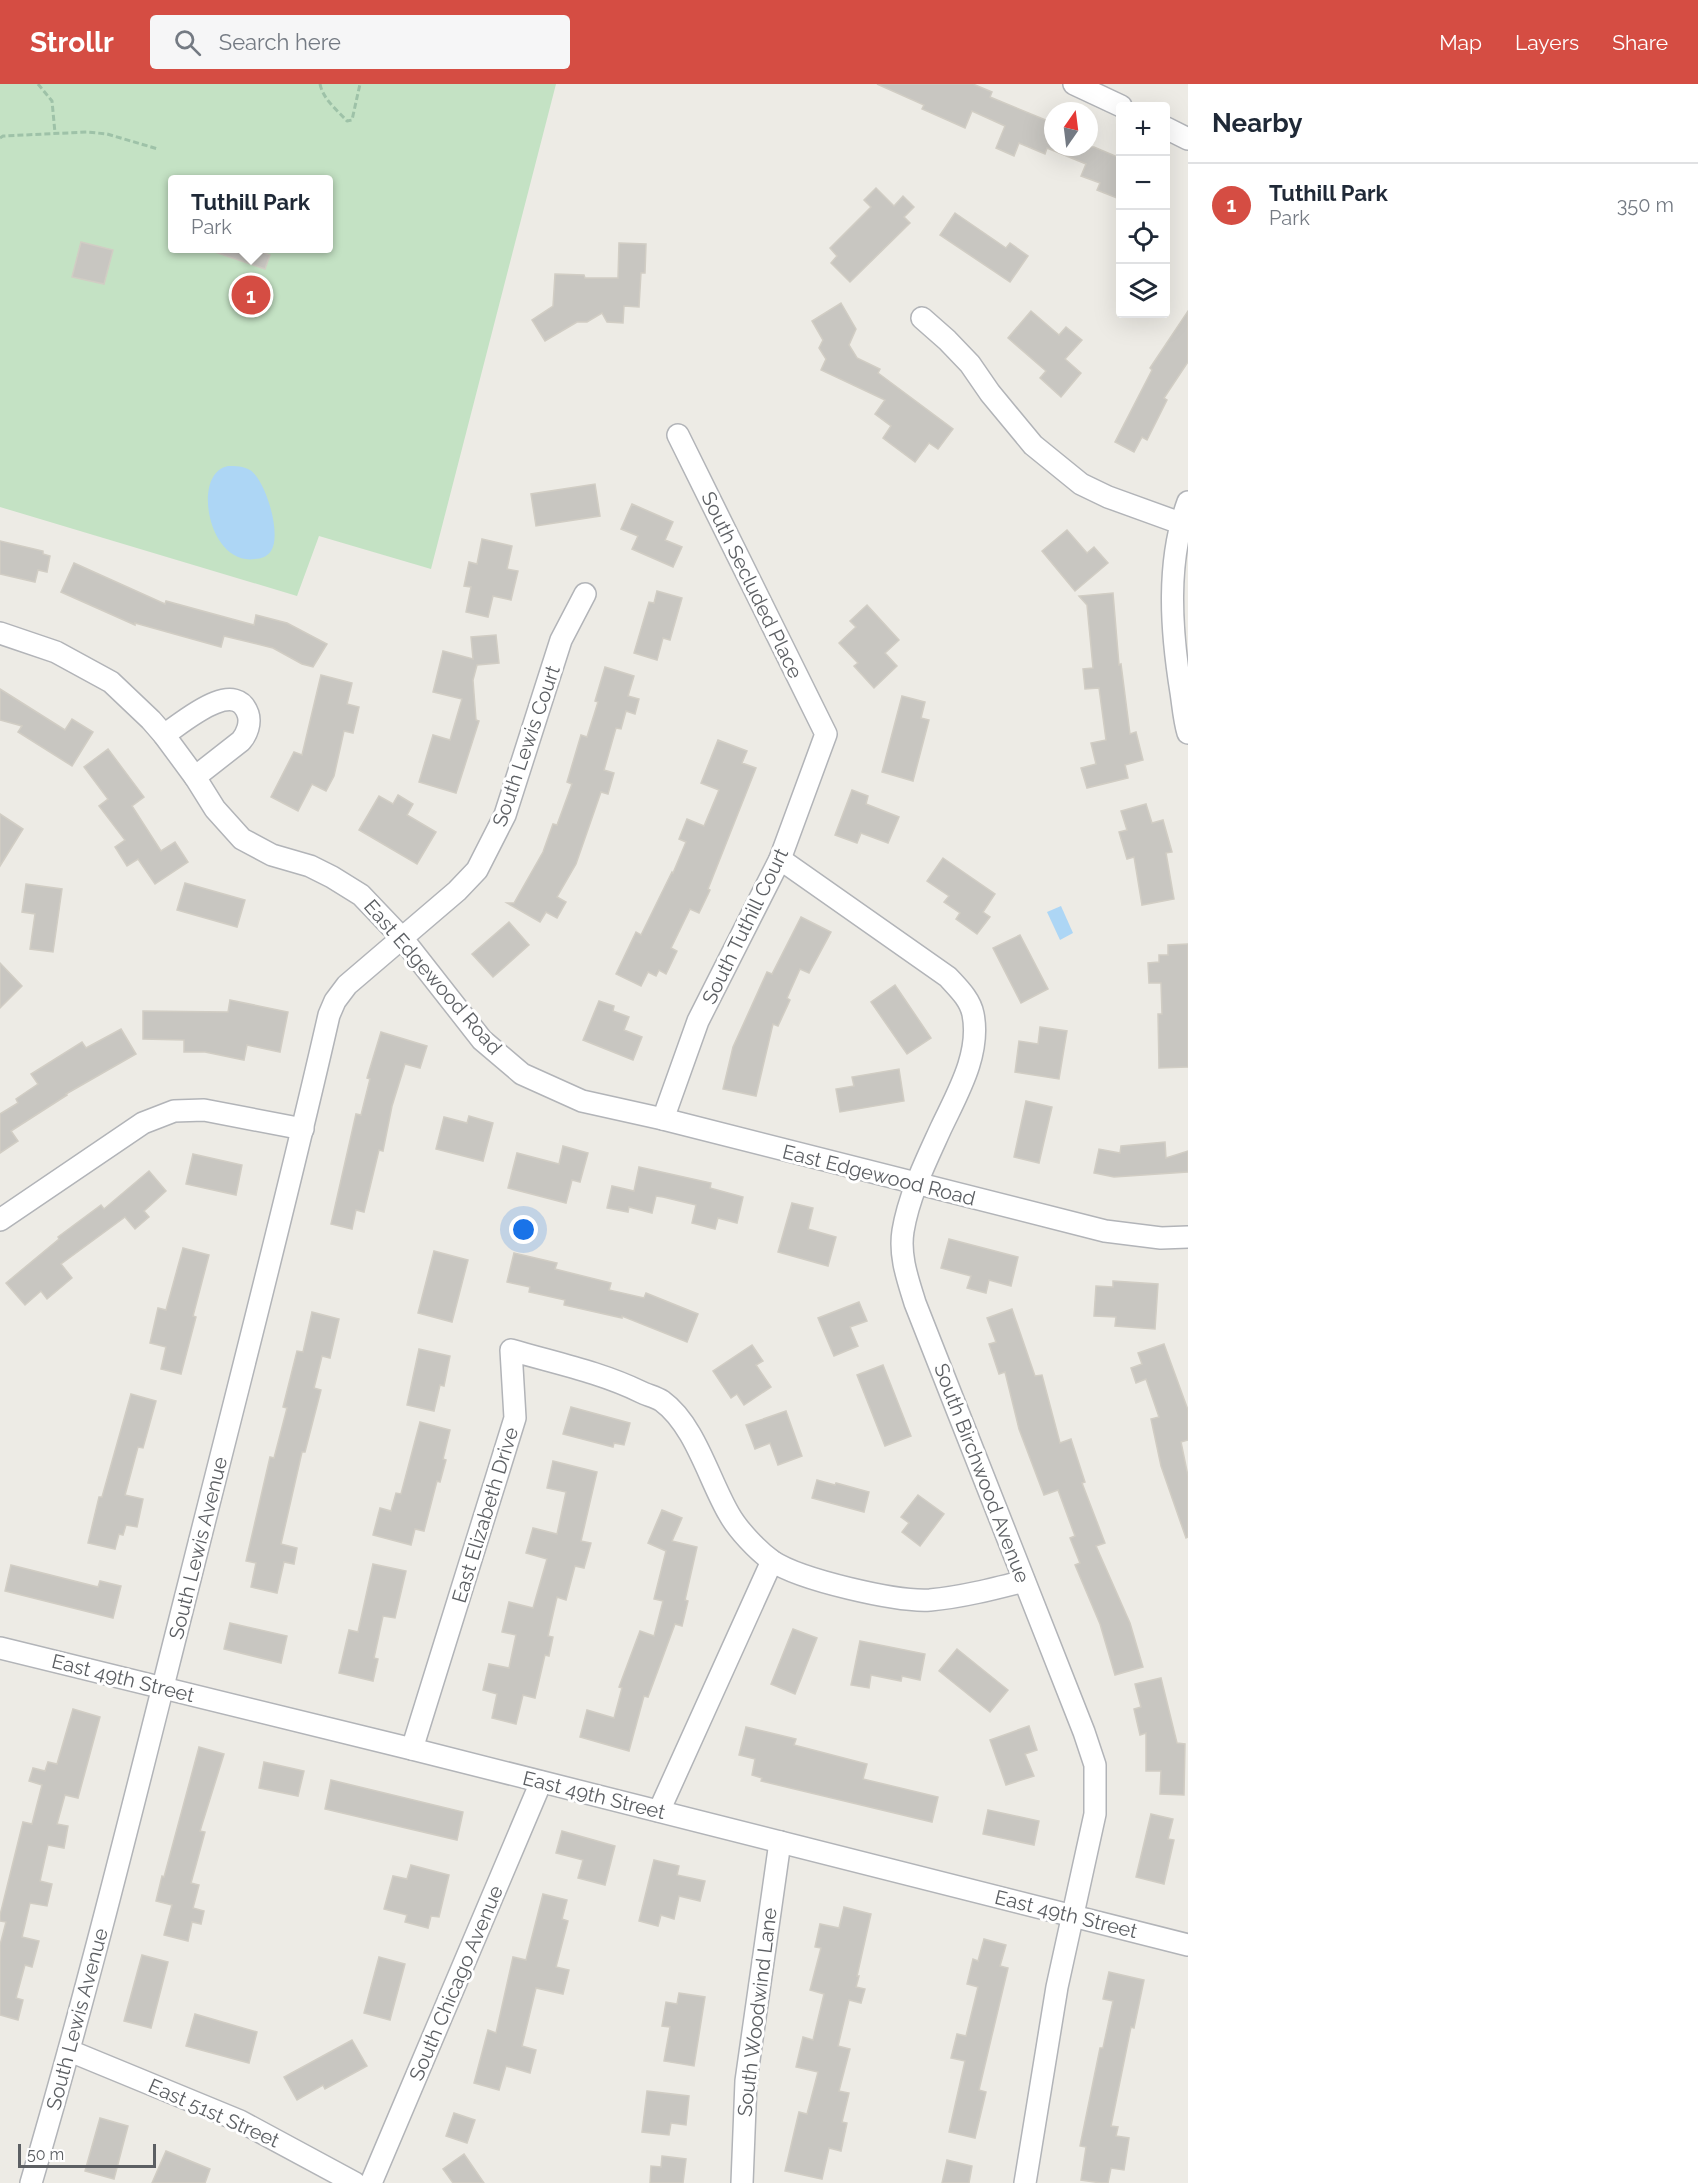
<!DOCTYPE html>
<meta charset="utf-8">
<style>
body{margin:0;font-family:Raleway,sans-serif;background:#f6f6f7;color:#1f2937}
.controls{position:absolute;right:18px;top:18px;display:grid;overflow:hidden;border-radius:6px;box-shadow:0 6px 24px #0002}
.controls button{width:54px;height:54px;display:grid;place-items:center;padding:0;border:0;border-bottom:2px solid #e0e1e3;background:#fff;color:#1f2937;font:30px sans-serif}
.compass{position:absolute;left:1044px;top:18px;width:54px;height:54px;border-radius:50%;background:#fff;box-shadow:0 6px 24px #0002;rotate:14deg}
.scale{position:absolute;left:18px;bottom:15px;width:138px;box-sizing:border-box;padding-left:6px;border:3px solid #5c5f63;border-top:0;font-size:16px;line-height:21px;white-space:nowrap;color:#5c5f63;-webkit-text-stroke:4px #fff;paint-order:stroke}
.you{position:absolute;left:524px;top:1146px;width:21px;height:21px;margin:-15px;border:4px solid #fff;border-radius:50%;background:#1a73e8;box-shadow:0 0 0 9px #1a73e833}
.badge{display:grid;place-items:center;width:39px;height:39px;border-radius:50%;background:#d54d43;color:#fff;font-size:20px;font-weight:700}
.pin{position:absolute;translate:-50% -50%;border:3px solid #fff;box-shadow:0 2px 6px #0006}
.popup{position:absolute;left:168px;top:91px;width:165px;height:78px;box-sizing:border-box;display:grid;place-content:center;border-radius:6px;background:#fff;filter:drop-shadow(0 2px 4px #0005);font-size:20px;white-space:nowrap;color:#747a83}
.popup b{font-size:22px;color:#1f2937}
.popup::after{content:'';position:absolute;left:50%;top:100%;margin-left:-12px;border:12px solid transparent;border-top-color:#fff}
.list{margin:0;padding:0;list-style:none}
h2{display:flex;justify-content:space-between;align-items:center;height:78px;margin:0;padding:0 24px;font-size:26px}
h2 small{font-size:20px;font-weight:400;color:#747a83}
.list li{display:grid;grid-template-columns:39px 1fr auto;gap:18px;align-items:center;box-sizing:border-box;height:84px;padding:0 24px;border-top:2px solid #e0e1e3}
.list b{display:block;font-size:22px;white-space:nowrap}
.list p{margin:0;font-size:20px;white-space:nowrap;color:#747a83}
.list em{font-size:20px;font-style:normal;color:#747a83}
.icon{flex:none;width:33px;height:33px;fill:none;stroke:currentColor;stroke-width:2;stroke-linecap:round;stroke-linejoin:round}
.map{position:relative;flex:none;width:1188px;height:2099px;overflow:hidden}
header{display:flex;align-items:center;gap:36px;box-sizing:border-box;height:84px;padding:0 30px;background:#d54d43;color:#fff}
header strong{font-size:28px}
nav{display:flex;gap:33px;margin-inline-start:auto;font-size:21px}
.search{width:420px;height:54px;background:#f6f6f7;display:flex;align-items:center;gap:15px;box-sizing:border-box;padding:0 21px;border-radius:6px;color:#747a83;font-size:22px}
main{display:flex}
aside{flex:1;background:#fff}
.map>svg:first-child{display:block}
.green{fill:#c4e2c4;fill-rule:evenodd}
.water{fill:#add6f5}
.building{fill:#c8c6c1;stroke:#d1cdc4;stroke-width:1.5}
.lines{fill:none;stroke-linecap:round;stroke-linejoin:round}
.minor-casing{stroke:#b2b4b8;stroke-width:24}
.path{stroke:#9ec2a8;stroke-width:3;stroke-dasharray:6 3;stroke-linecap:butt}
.minor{stroke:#fff;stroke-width:21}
.labels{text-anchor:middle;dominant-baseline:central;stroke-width:6;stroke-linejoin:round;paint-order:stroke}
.street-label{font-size:20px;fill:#5c5f63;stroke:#fff}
</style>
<header>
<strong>Strollr</strong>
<div class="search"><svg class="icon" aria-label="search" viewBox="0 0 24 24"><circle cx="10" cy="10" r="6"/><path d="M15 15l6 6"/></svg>Search here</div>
<nav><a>Map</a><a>Layers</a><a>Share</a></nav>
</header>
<main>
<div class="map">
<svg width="1188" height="2099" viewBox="0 0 1188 2099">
<rect width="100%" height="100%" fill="#edebe5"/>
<path class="green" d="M0,0H556L431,485L319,452L297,512L0,423ZM173,95H329V164H173Z"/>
<g class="water">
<path d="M228,382C236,382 243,382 250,386C266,396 282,451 271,467C268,472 261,475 255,475C208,482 191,389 228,382Z"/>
<path d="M1061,822L1073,849L1060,856L1047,828Z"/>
</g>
<g class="building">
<path d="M877,0H973L992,8L990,13L1053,39V63H1094L1120,74V106L1117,114L1097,106L1100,99L1081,92L1086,80L1047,64L1045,70L1019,59L1014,72L996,64L1005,42L972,27L965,44L922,25L924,21Z"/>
<path d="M876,104L894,122L903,112L914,123L904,133L910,139L850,198L831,179L837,172L830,164L871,123L864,116Z"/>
<path d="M955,129L1006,164L1010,159L1028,172L1010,198L940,151Z"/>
<path d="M81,158L113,166L104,200L72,193Z"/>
<path d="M619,159L646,160L645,189H641L639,223L624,222L623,239L607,238L602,229L587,238H577L545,257L532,236L553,222L555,190L584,191L585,194H618Z"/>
<path d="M212,165H252L270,171L265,185L212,167Z"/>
<path d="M841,219L856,245L849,261L857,274L880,285L878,289L953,345L938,365L929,359L915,378L883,354L891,342L875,330L885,316L821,286L826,275L819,264L823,256L812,237Z"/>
<path d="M1031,227L1059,251L1066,243L1082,256L1065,275L1081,289L1061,313L1040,294L1046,287L1008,254Z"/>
<path d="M1188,227V278L1164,314L1167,316L1147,356L1142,353L1134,368L1115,358L1152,286L1150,284Z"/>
<path d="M595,400L600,432L536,442L531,410Z"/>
<path d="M632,420L673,438L665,456L682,463L673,483L632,465L638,452L621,445Z"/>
<path d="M1067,446L1087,469L1094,463L1108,479L1075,507L1042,467Z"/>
<path d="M482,455L512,462L507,485L518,487L511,516L493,512L488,533L466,528L471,503L464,502L469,478L477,480Z"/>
<path d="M0,457L43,467V470L50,472L47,488L38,486L35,498L0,490Z"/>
<path d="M74,479L165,520L166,517L254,541L256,531L287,539L327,560L313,583L302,580L273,564L224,552L221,563L135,539V541L61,508Z"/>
<path d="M657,507L682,514L670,556L663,554L657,576L634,569L649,518L654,519Z"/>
<path d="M1113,509L1119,581L1121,580L1130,650L1136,648L1143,676L1125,681L1128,694L1087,704L1081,684L1096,680L1091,659L1106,656L1099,604L1085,605L1083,585L1093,584L1087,521L1079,512Z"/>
<path d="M867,521L899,556L885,569L897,582L874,604L854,582L858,579L839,559L856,543L850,537Z"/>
<path d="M496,551L499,579L477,581L473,596L476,636L479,637L456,709L419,698L433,651L450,656L462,615L433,608L443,567L473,575L471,553Z"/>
<path d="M605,583L634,592L628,612L639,615L635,630L626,627L621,645L616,644L604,686L614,689L608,710L601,708L576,780L557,813L566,818L557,834L546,828L540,838L507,819H514L543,768L553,740L557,741L572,700L567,698L581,651L587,653L598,618L595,617Z"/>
<path d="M321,591L352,599L347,620L359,623L353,649L344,647L334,692L326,707L312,700L298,727L271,713L294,668L302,671Z"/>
<path d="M0,605L65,646L72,635L93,648L72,682L18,648L22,642L0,636Z"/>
<path d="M902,612L925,618L921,634L929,636L913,697L882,688Z"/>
<path d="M718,656L747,667L742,679L756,684L708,805L710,806L699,829L690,825L671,864L677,867L666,890L659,886L656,892L648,888L641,902L616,890L636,848L641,851L672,788L673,789L686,758L679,755L687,735L704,742L719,706L701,699Z"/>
<path d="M108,665L144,713L132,722L161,767L175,758L188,778L155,800L138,775L127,782L115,763L125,756L99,722L108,715L84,683Z"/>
<path d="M852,706L868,712L866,720L899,733L888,759L861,749L857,759L835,751Z"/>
<path d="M398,711L413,720L407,731L436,748L417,780L359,746L379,712L393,720Z"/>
<path d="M1146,720L1152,739L1163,736L1172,768L1166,769L1174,815L1142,821L1134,773L1127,775L1119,748L1127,746L1121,727Z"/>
<path d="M0,730L23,745L0,782Z"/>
<path d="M943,774L995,810L983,828L990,833L977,850L956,835L960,829L944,818L949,812L927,797Z"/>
<path d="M185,799L245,816L237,843L177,826Z"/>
<path d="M26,800L62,805L53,868L30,865L35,830L22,828Z"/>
<path d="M801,833L831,848L809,889L800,885L787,914L790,916L778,942L773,940L756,1012L723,1005L733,963L767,888L772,890Z"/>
<path d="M509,838L529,861L493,893L472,870Z"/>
<path d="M1020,851L1048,905L1021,919L993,864Z"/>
<path d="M1188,860V983L1159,984L1158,930H1162L1161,899H1149L1148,879L1159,878V871H1168V861Z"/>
<path d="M0,879L22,902L0,924Z"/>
<path d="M895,901L931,954L907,970L871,918Z"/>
<path d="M230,916L288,928L280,968L247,961L244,976L205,968H184V956L143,955V927L228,928Z"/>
<path d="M599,917L614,922L613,927L629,933L624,946L642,953L633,976L583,956Z"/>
<path d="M1040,943L1067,947L1059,995L1015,988L1019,957L1038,960Z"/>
<path d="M121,945L136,970L66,1010L67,1011L11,1047L18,1057L0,1069V1030L18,1019L16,1015L38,1000L31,990L82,958L86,964Z"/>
<path d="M381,948L427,962L420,984L405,980L392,1022L383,1067L379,1066L364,1128L356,1126L352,1145L331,1140L356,1030L361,1031L370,995L367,994Z"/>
<path d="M899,985L904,1017L840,1028L836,1005L854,1002L852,993Z"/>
<path d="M1026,1017L1052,1023L1039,1079L1014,1073Z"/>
<path d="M469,1032L493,1039L483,1077L436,1065L444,1033L467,1039Z"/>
<path d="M1165,1058L1166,1074L1188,1067V1088L1114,1093L1094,1089L1099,1065L1120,1069L1121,1062Z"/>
<path d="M563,1062L588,1069L580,1098L572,1096L566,1119L508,1104L517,1069L559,1080Z"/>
<path d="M193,1070L242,1081L236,1111L186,1100Z"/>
<path d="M639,1083L711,1099L710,1104L743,1113L737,1139L718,1134L715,1145L692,1139L696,1121L663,1113L656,1112L652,1129L629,1123L628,1128L607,1124L612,1102L634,1107Z"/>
<path d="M149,1087L166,1107L144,1127L149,1133L135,1145L125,1133L61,1180L72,1194L47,1215L41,1207L25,1221L6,1199L59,1155L58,1153L101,1121L104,1125Z"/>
<path d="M792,1119L813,1124L808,1145L836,1153L828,1182L778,1168Z"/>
<path d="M949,1155L1018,1173L1011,1202L989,1196L986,1209L967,1204L971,1192L941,1184Z"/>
<path d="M183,1164L209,1171L193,1232L196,1233L181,1290L161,1285L166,1263L150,1259L158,1224L166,1226Z"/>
<path d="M434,1167L468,1176L452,1238L418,1229Z"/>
<path d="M514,1169L557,1179L555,1185L611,1199L609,1206L644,1214L646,1209L698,1230L687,1258L622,1232V1234L564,1221L565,1216L529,1208L530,1203L507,1198Z"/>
<path d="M1113,1197L1158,1200L1155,1245L1115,1242L1116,1233L1094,1232L1096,1202L1113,1203Z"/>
<path d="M859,1218L867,1237L850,1243L858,1262L834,1272L818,1234Z"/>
<path d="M1012,1225L1035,1292L1042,1291L1060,1359L1071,1355L1085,1398L1082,1399L1105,1459L1096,1462L1130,1539L1143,1583L1115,1591L1100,1540L1075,1481L1080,1479L1070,1454L1075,1452L1058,1406L1044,1411L1019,1345L1005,1288L999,1290L989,1260L996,1258L987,1234Z"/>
<path d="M312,1228L339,1235L330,1274L322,1272L314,1304L321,1306L305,1368H302L281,1460L297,1464L294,1480L284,1478L277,1509L251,1503L256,1479L246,1477L270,1373L274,1374L287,1324L283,1323L297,1267L303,1268Z"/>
<path d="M1164,1260L1188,1326V1356L1181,1358L1188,1392V1453L1186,1454L1161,1382L1151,1335L1159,1333L1146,1295L1136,1299L1131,1284L1142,1280L1138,1269Z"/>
<path d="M752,1261L763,1277L756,1281L771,1303L744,1321L737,1310L731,1314L713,1287Z"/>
<path d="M419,1265L450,1272L444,1302L440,1301L434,1327L407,1321Z"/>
<path d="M883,1281L911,1352L885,1362L857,1291Z"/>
<path d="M131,1310L156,1317L143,1364L138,1363L125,1411L143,1415L137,1443L126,1441L123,1451L119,1450L115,1465L88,1459L99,1413H102Z"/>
<path d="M571,1323L630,1339L624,1361L614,1359L613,1363L563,1350Z"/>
<path d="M786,1327L802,1372L778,1381L770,1359L755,1365L746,1341Z"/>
<path d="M420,1338L450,1346L443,1375L446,1376L440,1398L437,1397L424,1447L415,1445L411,1461L373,1451L380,1424L391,1427L396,1409L401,1410Z"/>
<path d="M553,1377L597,1388L581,1457L591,1459L584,1484L575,1482L566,1516L557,1513L548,1552L553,1553L549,1572L545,1571L535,1614L523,1611L516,1640L492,1634L497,1610L483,1606L489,1580L509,1584L516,1551L502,1548L509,1518L533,1524L547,1475L526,1469L533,1444L557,1450L566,1408L547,1404Z"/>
<path d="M817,1396L835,1401L836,1399L869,1408L864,1428L812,1414Z"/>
<path d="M918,1411L944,1430L920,1462L902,1448L909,1439L901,1433Z"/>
<path d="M662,1426L682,1434L672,1457L697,1463L685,1516L688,1517L682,1542L675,1540L648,1613L644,1612L629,1667L580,1653L587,1626L614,1634L622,1604L619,1603L640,1547L654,1552L663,1517L654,1515L666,1467L648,1459Z"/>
<path d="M373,1480L406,1487L395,1534L383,1532L374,1574L378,1575L373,1597L339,1589L349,1546L358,1548Z"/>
<path d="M11,1481L98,1503L100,1497L121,1502L113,1534L5,1507Z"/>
<path d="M230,1539L287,1552L281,1579L224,1565Z"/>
<path d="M793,1545L817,1554L795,1610L771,1600Z"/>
<path d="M860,1557L925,1570L920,1596L902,1592L901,1597L871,1591L869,1604L851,1601Z"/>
<path d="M957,1565L1008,1606L990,1628L939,1587Z"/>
<path d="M1161,1594L1177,1659L1185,1660L1184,1711L1160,1710L1161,1687H1146V1649L1140,1651L1134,1625L1141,1623L1135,1600Z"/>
<path d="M73,1625L100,1633L78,1714L65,1711L57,1740L68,1742L64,1764L48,1761L40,1797L52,1800L47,1822L30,1819L22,1853L39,1857L32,1883L25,1881L16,1914L23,1916L18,1936L0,1931V1861L6,1838L0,1837V1831L23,1738L32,1740L42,1701L29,1697L33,1684L45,1687L48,1678L57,1680Z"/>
<path d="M1029,1642L1037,1666L1025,1670L1034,1692L1006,1701L990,1656Z"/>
<path d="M746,1643L796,1655L794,1661L867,1680L863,1695L938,1713L932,1738L761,1697L762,1694L752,1691L755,1675L739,1671Z"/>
<path d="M199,1663L224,1670L200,1747L205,1748L191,1799L199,1801L193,1824L204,1827L201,1840L192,1838L188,1857L164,1851L172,1821L156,1817L162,1792L164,1793Z"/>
<path d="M264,1678L304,1687L298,1712L259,1704Z"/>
<path d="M331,1696L463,1728L457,1756L325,1725Z"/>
<path d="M988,1726L1039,1737L1034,1761L983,1750Z"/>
<path d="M1151,1730L1173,1735L1168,1755L1174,1756L1164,1800L1136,1793Z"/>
<path d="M562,1747L615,1762L605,1801L578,1794L583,1776L556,1769Z"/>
<path d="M654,1776L679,1782L677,1791L705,1797L700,1817L679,1812L674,1835L661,1831L658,1842L639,1837Z"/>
<path d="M411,1781L449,1791L439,1833L431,1832L428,1844L405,1838L407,1831L384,1825L393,1792L407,1795Z"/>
<path d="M543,1810L567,1816L562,1835L568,1837L556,1883L569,1886L563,1910L536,1904L522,1962L536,1966L530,1989L506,1982L499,2006L474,1999L488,1946L496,1949L513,1873L526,1876Z"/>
<path d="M844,1823L871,1830L857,1892H859L856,1903L865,1905L861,1919L849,1916L838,1962L850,1965L839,2007L849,2009L842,2038L847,2039L841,2067L829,2064L822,2095L785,2087L799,2028L807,2030L818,1988L796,1983L803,1953L813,1956L824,1910L810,1906L821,1864L815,1863L820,1840L839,1844Z"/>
<path d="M984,1855L1006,1861L1000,1882L1008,1884L979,2006L986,2008L975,2054L949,2048L965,1977L951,1974L957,1950L966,1952L978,1903L967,1900L973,1875L978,1877Z"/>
<path d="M142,1871L168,1878L151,1944L124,1937Z"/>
<path d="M379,1873L405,1880L390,1936L364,1929Z"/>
<path d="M1109,1888L1144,1896L1134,1944L1131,1943L1111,2042L1118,2043L1116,2052L1129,2054L1124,2086L1111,2084L1108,2099H1101L1081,2096L1086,2063L1080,2062L1100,1964H1103L1113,1917L1103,1915Z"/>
<path d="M679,1909L705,1913L694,1982L664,1977L670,1943L662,1942L666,1918L677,1920Z"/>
<path d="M195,1930L257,1948L249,1979L186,1962Z"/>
<path d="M352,1956L367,1982L325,2005L323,2001L297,2016L284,1993Z"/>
<path d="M647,2007L689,2012L686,2041L671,2039L669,2051L642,2048Z"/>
<path d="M454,2029L475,2036L467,2059L446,2052Z"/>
<path d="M100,2034L128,2042L114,2095L85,2087Z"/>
<path d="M166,2067L210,2085L205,2099H152Z"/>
<path d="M464,2070L484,2099H453L443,2085Z"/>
<path d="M662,2072L686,2075L683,2099H650L651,2082L661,2083Z"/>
<path d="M947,2076L972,2082L969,2099H942Z"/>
</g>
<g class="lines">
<g class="minor-casing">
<g id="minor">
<path d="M1074,0L1121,22"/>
<path d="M1166,44L1188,55"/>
<path d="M922,234L947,256L970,280L990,309L1033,361L1081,400L1108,413L1180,439"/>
<path d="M1188,418C1166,478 1171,546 1181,608C1183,621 1184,636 1188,649"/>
<path d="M0,549L56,568L111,598L151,636L164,651L195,693L215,725L242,755L272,771L310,782L332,793L361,811L402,854L482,956L522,990L582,1017L663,1035L1105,1147L1161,1154L1188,1153"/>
<path d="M164,651C181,640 235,592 248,630C251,639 247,650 241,657L195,693"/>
<path d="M780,775L948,893C958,904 970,915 973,930C981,970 957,1010 941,1044C926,1077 909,1111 903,1147C899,1172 908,1196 915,1219L1084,1648L1095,1681V1730L1057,1903L1025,2099"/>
<path d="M663,1035L698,937L780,775L826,650L678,351"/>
<path d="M0,1136L143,1039L174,1027L204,1026L303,1045"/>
<path d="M0,1564L412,1665L1188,1861"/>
<path d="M412,1665L515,1334L511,1266C555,1279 600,1288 641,1308C647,1311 656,1313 662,1317C695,1341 709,1396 729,1430C738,1446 757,1466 772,1477C801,1496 896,1518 930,1516C962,1513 993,1505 1024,1497"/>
<path d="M659,1727L772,1477"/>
<path d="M70,1967L240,2037L355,2099"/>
<path d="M31,2099C90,1899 139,1697 190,1495C237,1307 286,1120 329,931L335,917L347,901L457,807L477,786L505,731L561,556L585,510"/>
<path d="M371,2099L541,1698"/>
<path d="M742,2099L746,1997L780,1758"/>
</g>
</g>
<g class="path">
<path d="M38,0L52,17L55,49"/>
<path d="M320,0C323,15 337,26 347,37L352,36L360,0"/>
<path d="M0,54L3,52L87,48L107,50L158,65"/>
</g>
<use href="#minor" class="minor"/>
</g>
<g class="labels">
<g class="street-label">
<text transform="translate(752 501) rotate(64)">South Secluded Place</text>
<text transform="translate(526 662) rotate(-71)">South Lewis Court</text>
<text transform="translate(745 842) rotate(-64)">South Tuthill Court</text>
<text transform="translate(433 893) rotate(49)">East Edgewood Road</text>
<text transform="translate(879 1091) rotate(14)">East Edgewood Road</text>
<text transform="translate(982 1389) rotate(69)">South Birchwood Avenue</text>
<text transform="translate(485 1431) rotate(-73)">East Elizabeth Drive</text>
<text transform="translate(198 1464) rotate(-76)">South Lewis Avenue</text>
<text transform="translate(123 1594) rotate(14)">East 49th Street</text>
<text transform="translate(594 1711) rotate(14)">East 49th Street</text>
<text transform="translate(1066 1830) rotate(14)">East 49th Street</text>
<text transform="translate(456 1899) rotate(-67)">South Chicago Avenue</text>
<text transform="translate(757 1928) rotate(-83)">South Woodwind Lane</text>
<text transform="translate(77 1935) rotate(-75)">South Lewis Avenue</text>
<text transform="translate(214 2029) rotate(24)">East 51st Street</text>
</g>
</g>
</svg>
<div class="controls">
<button>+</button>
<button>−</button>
<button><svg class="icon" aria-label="locate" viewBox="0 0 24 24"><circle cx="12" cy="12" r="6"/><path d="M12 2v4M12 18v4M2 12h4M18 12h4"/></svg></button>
<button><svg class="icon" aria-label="layers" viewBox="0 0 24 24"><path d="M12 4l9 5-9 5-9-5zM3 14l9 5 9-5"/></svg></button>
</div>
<svg class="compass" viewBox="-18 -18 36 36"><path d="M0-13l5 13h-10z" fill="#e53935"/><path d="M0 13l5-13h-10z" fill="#747a83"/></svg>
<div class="scale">50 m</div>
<div class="you"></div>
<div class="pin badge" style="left:251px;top:211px">1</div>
<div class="popup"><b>Tuthill Park</b>Park</div>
</div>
<aside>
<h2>Nearby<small></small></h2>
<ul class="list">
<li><span class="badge">1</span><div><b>Tuthill Park</b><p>Park</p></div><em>350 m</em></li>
</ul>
</aside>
</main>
